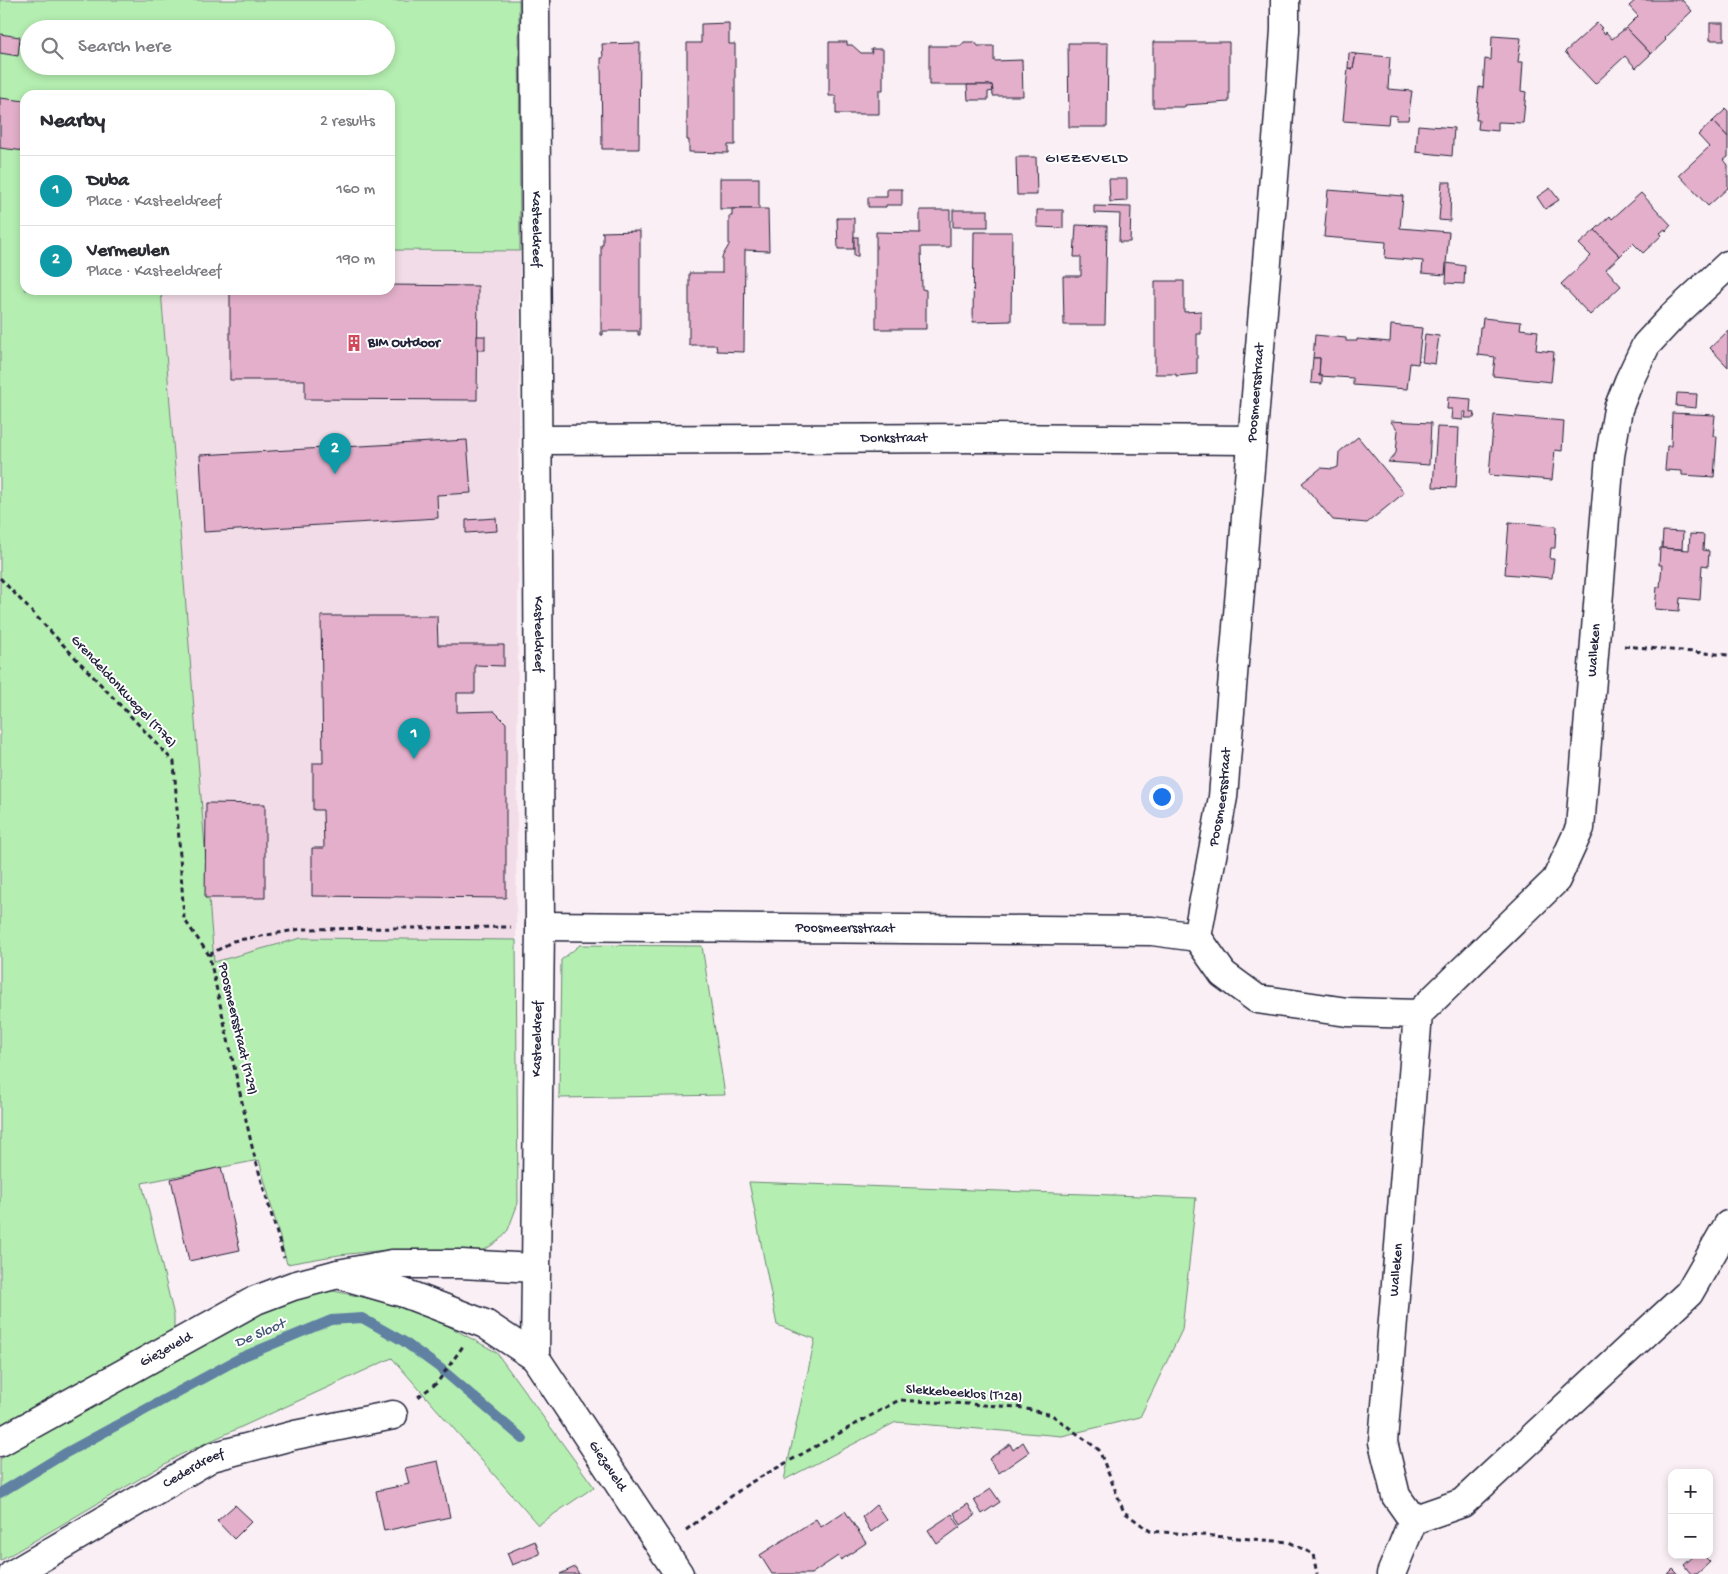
<!DOCTYPE html>
<meta charset="utf-8">
<style>
body{margin:0;font-family:"Gochi Hand",sans-serif;background:#f2f2f3;color:#2b2b33}
.controls{position:absolute;right:15px;bottom:15px;display:grid;overflow:hidden;border-radius:10px;box-shadow:0 2px 8px #0003}
.controls button{width:45px;height:45px;display:grid;place-items:center;padding:0;border:0;border-bottom:1px solid #e1e1e2;background:#fff;color:#2b2b33;font:25px sans-serif}
.you{position:absolute;left:1161px;top:796px;width:18px;height:18px;margin:-12px;border:4px solid #fff;border-radius:50%;background:#1a73e8;box-shadow:0 0 0 8px #1a73e833}
.badge{display:grid;place-items:center;width:32px;height:32px;border-radius:50%;background:#d1495b;color:#fff;font-size:16px;font-weight:700}
.pin{position:absolute;translate:-50% -41px;filter:drop-shadow(0 1px 2px #0008)}
.pin::after{content:'';position:absolute;top:26px;width:18px;height:15px;background:inherit;clip-path:polygon(0 0,100% 0,50% 100%)}
.list{margin:0;padding:0;list-style:none}
h2{display:flex;justify-content:space-between;align-items:center;height:65px;margin:0;padding:0 20px;font-size:21px}
h2 small{font-size:16px;font-weight:400;color:#7c7c81}
.list li{display:grid;grid-template-columns:32px 1fr auto;gap:15px;align-items:center;box-sizing:border-box;height:70px;padding:0 20px;border-top:1px solid #e1e1e2}
.list b{display:block;font-size:19px;white-space:nowrap}
.list p{margin:0;font-size:16px;white-space:nowrap;color:#7c7c81}
.list em{font-size:16px;font-style:normal;color:#7c7c81}
.icon{flex:none;width:28px;height:28px;fill:none;stroke:currentColor;stroke-width:2;stroke-linecap:round;stroke-linejoin:round}
.map{position:relative;flex:none;width:1728px;height:1574px;overflow:hidden}
.search{position:absolute;background:#fff;box-shadow:0 2px 8px #0003;left:20px;top:20px;width:375px;height:55px;display:flex;align-items:center;gap:12px;box-sizing:border-box;padding:0 18px;border-radius:28px;color:#7c7c81;font-size:19px}
.panel{position:absolute;background:#fff;box-shadow:0 2px 8px #0003;left:20px;top:90px;width:375px;height:205px;border-radius:15px}
.map>svg:first-child{display:block}
.built{fill:#f2dce7}
.green{fill:#b5eeb1;stroke:#6c8876;fill-rule:evenodd}
.lines{fill:none;stroke-linecap:round;stroke-linejoin:round}
.stream{stroke:#6081a2;stroke-width:10}
.building{fill:#e3afca;stroke:#22223b}
.minor-casing{stroke:#22223b;stroke-width:31}
.path{stroke:#22223b;stroke-width:3;stroke-dasharray:5 4;stroke-linecap:butt}
.minor{stroke:#fff;stroke-width:28}
.labels{text-anchor:middle;dominant-baseline:central;stroke-width:4;stroke-linejoin:round;paint-order:stroke}
.street-label{font-size:14px;fill:#22223b;stroke:#fff}
.poi-label{font-size:14px;font-weight:bold;fill:#22223b;stroke:#fff;text-anchor:start}
.neighbourhood-label{font-size:15px;letter-spacing:1px;fill:#22223b;stroke:#fff}
.water-label{font-size:15px;font-style:italic;fill:#465977;stroke:#fff}
</style>
<div class="map">
<svg width="1728" height="1574" viewBox="0 0 1728 1574">
<rect width="100%" height="100%" fill="#f9eff4"/>
<filter id="ink" filterUnits="userSpaceOnUse"><feTurbulence type="fractalNoise" baseFrequency=".02" numOctaves="2"/><feDisplacementMap in="SourceGraphic" scale="10" xChannelSelector="R" yChannelSelector="G"/><feConvolveMatrix kernelMatrix="1 2 1 2 8 2 1 2 1" color-interpolation-filters="sRGB"/></filter>
<g filter="url(#ink)">
<path class="built" d="M390,250L520,251L516,940L301,938L214,963L161,290H390Z"/>
<g class="green">
<path d="M0,0H519L520,251L390,250V95H25V290H161L214,962L301,938L516,940L518,1203L508,1230L498,1241L483,1251L448,1254L386,1250L339,1255L287,1264L259,1160L142,1183L174,1316V1329L0,1426ZM29,29H386V66H29Z"/>
<path d="M580,945L702,946L725,1095L559,1098L561,960Z"/>
<path d="M749,1182L1196,1198L1182,1330L1140,1417L1062,1436L896,1422L784,1480L815,1339L777,1325Z"/>
<path d="M324,1289L415,1308L496,1352L594,1487L538,1525L392,1358L180,1455L0,1561V1459L260,1310Z"/>
</g>
<g class="lines">
<path class="stream" d="M0,1493L64,1454L242,1357L331,1320L362,1318L403,1341L440,1368L523,1439"/>
</g>
<g class="building">
<path d="M1636,0H1682L1692,11L1664,38L1666,40L1651,54L1626,28L1638,16L1629,6Z"/>
<path d="M729,23V44H735V145H728V153L689,152V140H687V43H701V24Z"/>
<path d="M1597,23L1602,28L1600,29L1605,34L1606,32L1612,39L1626,28L1651,54L1636,68L1625,56L1595,84L1565,52Z"/>
<rect x="1710" y="23" width="14" height="17"/>
<path d="M0,34L20,37L18,56L0,53Z"/>
<path d="M1492,36L1521,38L1518,62H1523L1521,91L1526,92L1523,123L1498,122V131L1478,129L1479,120H1476L1479,87L1483,88L1485,59L1491,60Z"/>
<path d="M829,42H847V45H852L861,53H872L871,49H883V90H879V114H836V96H829Z"/>
<path d="M964,42H975L978,46H994V61L1022,60L1023,96H993L992,85H929V46H961Z"/>
<path d="M1153,42H1229V102L1185,105V107H1153Z"/>
<path d="M640,43L639,149H602L601,58H603L602,44Z"/>
<path d="M1068,43H1108L1107,127H1069Z"/>
<path d="M1349,53L1356,54L1353,69L1348,68Z"/>
<path d="M1356,54L1390,57L1388,89L1412,91L1408,120H1396L1397,116L1389,115L1388,124L1343,121L1348,68L1353,69Z"/>
<path d="M967,85H992L993,91L988,92V100H968Z"/>
<path d="M0,98L25,101V151L0,148Z"/>
<path d="M1726,109L1728,111V137L1713,121Z"/>
<path d="M1713,121L1728,137V157L1724,160L1728,165V188L1708,206L1679,175L1709,147L1698,135Z"/>
<path d="M1418,125L1454,128L1452,156L1416,152Z"/>
<path d="M1016,157H1036L1037,195H1017Z"/>
<rect x="720" y="178" width="39" height="31"/>
<path d="M1109,179H1127V201L1110,202Z"/>
<path d="M1442,182H1451L1450,221L1439,220Z"/>
<path d="M1550,188L1559,200L1545,209L1537,197Z"/>
<path d="M887,189H902V205H886V207H868V197H887Z"/>
<path d="M1328,190L1403,196L1400,228L1449,232L1445,275L1422,273L1423,261L1385,258L1386,242L1324,237Z"/>
<path d="M1641,193L1671,225L1666,231L1665,229L1660,233L1662,235L1643,253L1633,243L1620,256L1595,230L1610,216L1612,219Z"/>
<path d="M1094,206L1131,207L1130,242H1119L1120,214L1094,213Z"/>
<path d="M732,209H768L769,251L745,250L744,352L717,351L716,345H689V273H722V257L729,245V216H732Z"/>
<path d="M920,210H950V247H921L922,289L926,290V329H876V232L920,233Z"/>
<rect x="953" y="210" width="35" height="17"/>
<path d="M1037,210H1063V228L1037,227Z"/>
<path d="M837,218H854V249H838Z"/>
<path d="M1076,225L1107,226L1105,325H1064L1063,276H1081V257H1074Z"/>
<path d="M1595,230L1620,256L1606,269L1621,286L1590,315L1561,284L1591,256L1579,244Z"/>
<path d="M640,231V335H638V331H603V335H601V245H603V233L601,232Z"/>
<path d="M974,232H1012L1011,321L973,322Z"/>
<rect x="854" y="237" width="4" height="19"/>
<path d="M1447,263L1465,266L1464,284L1446,283Z"/>
<path d="M1155,281H1184V312L1201,311V334H1197V374L1176,376V374H1155Z"/>
<path d="M390,285L478,286L477,400L305,399V380H230V290H390Z"/>
<path d="M1483,318L1521,322L1520,329L1538,331L1536,350L1554,352L1551,382L1493,376L1495,357L1478,355L1480,327H1482Z"/>
<path d="M1391,325L1422,328L1418,364L1410,363L1407,389L1353,385V378L1319,376L1320,358H1313L1315,335L1346,338V341H1357V339L1390,342Z"/>
<path d="M1728,331V367L1710,348Z"/>
<path d="M1425,334L1439,336L1435,364L1422,362Z"/>
<rect x="477" y="336" width="8" height="14"/>
<path d="M1313,358H1320L1319,376H1322V384L1311,383Z"/>
<path d="M1677,393L1697,394L1696,408L1676,406Z"/>
<path d="M1448,397L1471,399L1470,412L1475,413L1474,418H1465L1466,412H1463V420L1451,419L1452,409H1447Z"/>
<path d="M1672,413L1715,415L1713,436H1717L1714,477L1682,475V471L1665,470L1667,446H1671Z"/>
<path d="M1494,415L1564,421L1562,451L1555,450L1552,480L1489,475Z"/>
<path d="M1390,421L1431,423L1429,465L1388,462L1396,453L1398,430Z"/>
<path d="M1437,427L1459,428L1456,488L1433,487Z"/>
<path d="M1358,437L1404,493L1367,523L1333,520L1302,483L1321,468L1333,469L1338,467L1339,452Z"/>
<path d="M467,440L471,493L437,495L438,518L204,532L200,455Z"/>
<path d="M496,518L497,531L466,533V520Z"/>
<path d="M1509,522L1556,526L1555,548H1551L1550,559H1554L1552,578L1505,574Z"/>
<path d="M1663,531L1683,532L1682,549L1662,548Z"/>
<path d="M1690,534L1704,535L1703,550L1709,551L1708,566L1702,565L1700,600L1680,598L1679,611L1655,609L1657,587H1660L1662,565H1659L1660,548L1689,550Z"/>
<path d="M321,616H437L438,645H504V666L475,665V693H457V712L494,711L506,723V898L312,896V848H324L323,810H313V763H323Z"/>
<path d="M206,803L265,804V898H205Z"/>
<path d="M221,1167L240,1250L189,1261L171,1179Z"/>
<path d="M1023,1442L1029,1452L999,1473L989,1459L1010,1444L1013,1450Z"/>
<path d="M438,1461L450,1517L384,1531L376,1491L409,1484L405,1468Z"/>
<path d="M991,1489L1000,1502L982,1514L974,1500Z"/>
<path d="M968,1504L975,1516L961,1525L954,1513Z"/>
<path d="M235,1505L252,1521L234,1539L217,1521Z"/>
<path d="M876,1505L887,1520L871,1532L862,1517Z"/>
<path d="M845,1511L866,1543L841,1560L838,1556L811,1574H772L760,1555L816,1519L821,1527Z"/>
<path d="M952,1514L960,1527L937,1544L928,1530Z"/>
<path d="M535,1541L540,1554L512,1565L507,1553Z"/>
<path d="M1695,1555H1703L1710,1562L1697,1574H1691L1684,1565Z"/>
<path d="M575,1567L579,1574H560Z"/>
<path d="M1673,1569L1678,1574H1668Z"/>
</g>
<g class="lines">
<g class="minor-casing">
<g id="minor">
<path id="s1" d="M535,0L540,926L535,1357L679,1574"/>
<path id="s2" d="M538,440L987,438L1252,440"/>
<path id="s3" d="M540,926L1152,931L1197,937"/>
<path d="M1197,937L1223,974L1257,999L1347,1012L1418,1014L1383,1442L1396,1496L1413,1520L1462,1503L1689,1293L1728,1225"/>
<path id="s4" d="M1197,937L1223,797L1278,128L1285,30V0"/>
<path id="s5" d="M1418,1014L1556,880L1580,828L1610,456L1618,409L1629,381L1646,345L1673,316L1728,265"/>
<path d="M535,1357L485,1324L404,1293L338,1274L392,1264H461L535,1268"/>
<path id="s6" d="M0,1442L256,1300L293,1286L338,1274"/>
<path id="s7" d="M13,1574L212,1457L295,1435L393,1415"/>
<path d="M1391,1574L1413,1520"/>
</g>
</g>
<g class="path">
<path d="M0,578L174,762L184,919L209,955L253,1151L284,1258"/>
<path d="M1624,646L1728,655"/>
<path d="M209,955L233,941L301,929L511,927"/>
<path d="M418,1397L437,1383L463,1346"/>
<path d="M686,1530L748,1484L899,1400L1018,1407L1052,1415L1099,1450L1124,1512L1150,1531L1289,1542L1313,1554L1317,1574"/>
</g>
<use href="#minor" class="minor"/>
</g>
</g>
<defs>
<g id="building-bare" transform="scale(1.35)"><path d="M-4-6H4V6H1V3H-1V6H-4ZM-2.5-4.3h1.7v1.8h-1.7ZM.8-4.3h1.7v1.8H.8ZM-2.5-1h1.7V.8h-1.7ZM.8-1h1.7V.8H.8Z" fill="#d1495b" stroke="#fff" stroke-width="2.5" paint-order="stroke"/></g>
</defs>
<g fill-rule="evenodd">
<use href="#building-bare" x="354" y="343"/>
</g>
<g class="labels">
<g class="street-label">
<text stroke="none"><textPath href="#s1" startOffset="229">Kasteeldreef</textPath></text>
<text stroke="none"><textPath href="#s4" startOffset="548">Poosmeersstraat</textPath></text>
<text stroke="none"><textPath href="#s2" startOffset="356">Donkstraat</textPath></text>
<text stroke="none"><textPath href="#s1" startOffset="634">Kasteeldreef</textPath></text>
<text stroke="none"><textPath href="#s5" startOffset="428">Walleken</textPath></text>
<text transform="translate(123 692) rotate(47)">Grendeldonkwegel (T176)</text>
<text stroke="none"><textPath href="#s4" startOffset="142">Poosmeersstraat</textPath></text>
<text stroke="none"><textPath href="#s3" startOffset="305">Poosmeersstraat</textPath></text>
<text transform="translate(237 1029) rotate(77)">Poosmeersstraat (T129)</text>
<text transform="translate(538 1039) rotate(-89)">Kasteeldreef</text>
<text transform="translate(1397 1270) rotate(-85)">Walleken</text>
<text stroke="none"><textPath href="#s6" startOffset="190">Giezeveld</textPath></text>
<text transform="translate(964 1394) rotate(4)">Slekkebeeklos (T128)</text>
<text stroke="none"><textPath href="#s1" startOffset="1488">Giezeveld</textPath></text>
<text stroke="none"><textPath href="#s7" startOffset="209">Cederdreef</textPath></text>
</g>
<g class="poi-label">
<text x="368" y="343">BIM Outdoor</text>
</g>
<g class="neighbourhood-label">
<text x="1087" y="159">GIEZEVELD</text>
</g>
<g class="water-label">
<text transform="translate(260 1334) rotate(-23)">De Sloot</text>
</g>
</g>
</svg>
<div class="controls">
<button>+</button>
<button>−</button>
</div>
<div class="you"></div>
<div class="pin badge" style="left:414px;top:759px;background:#0f9aa8">1</div>
<div class="pin badge" style="left:335px;top:474px;background:#0f9aa8">2</div>
<div class="search"><svg class="icon" aria-label="search" viewBox="0 0 24 24"><circle cx="10" cy="10" r="6"/><path d="M15 15l6 6"/></svg>Search here</div>
<section class="panel">
<h2>Nearby<small>2 results</small></h2>
<ul class="list">
<li><span class="badge" style="background:#0f9aa8">1</span><div><b>Duba</b><p>Place · Kasteeldreef</p></div><em>160 m</em></li>
<li><span class="badge" style="background:#0f9aa8">2</span><div><b>Vermeulen</b><p>Place · Kasteeldreef</p></div><em>190 m</em></li>
</ul>
</section>
</div>
